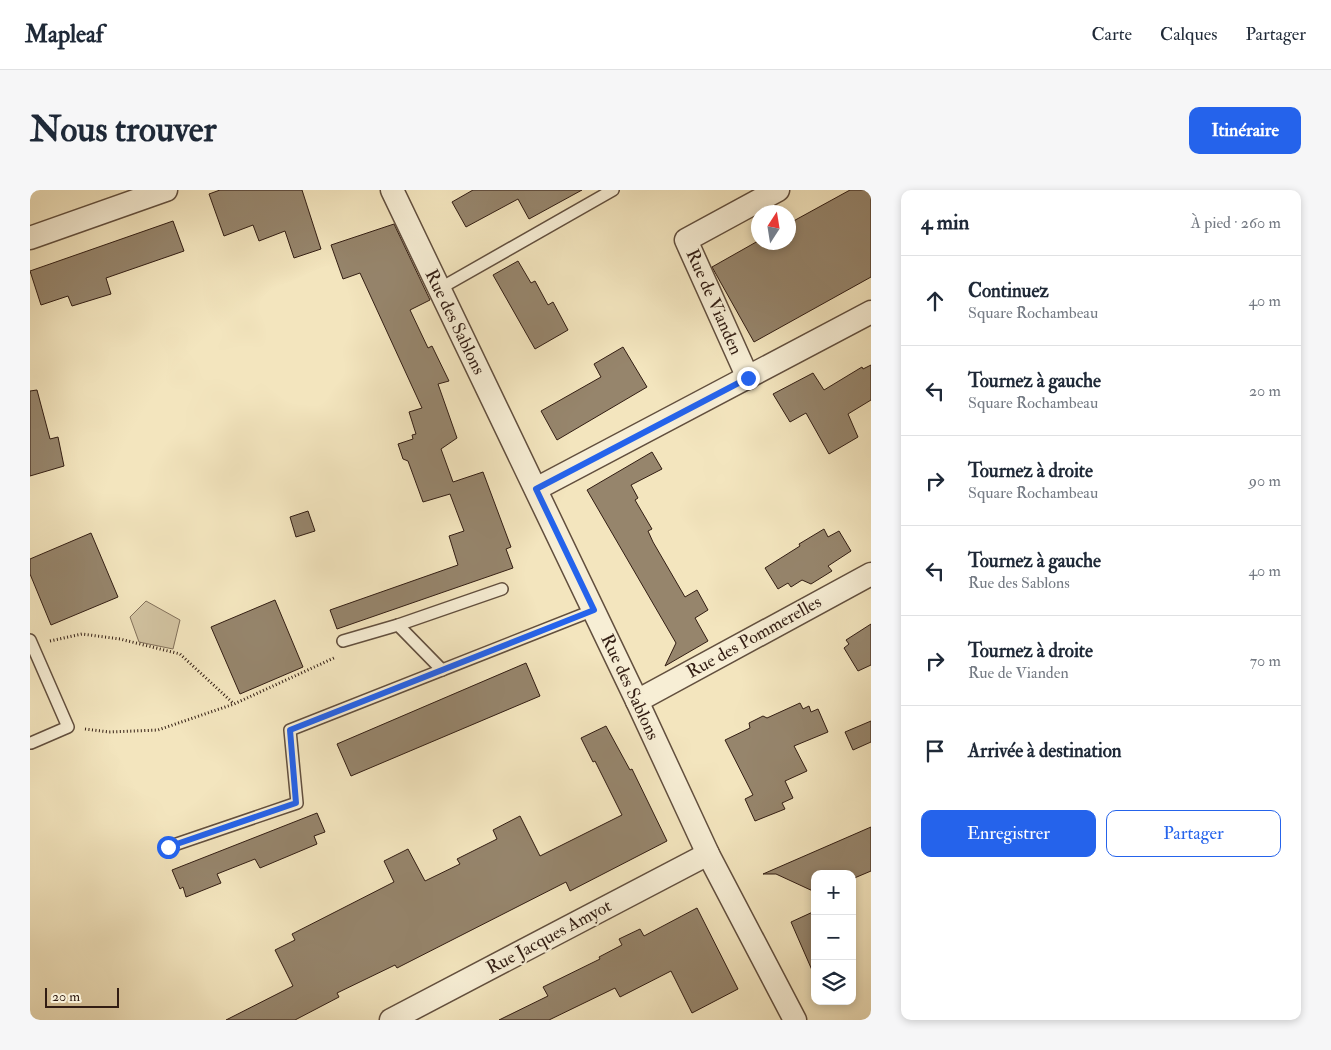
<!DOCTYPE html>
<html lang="fr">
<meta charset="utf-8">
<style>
body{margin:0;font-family:"IM FELL Double Pica",serif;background:#f6f6f7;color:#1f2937}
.controls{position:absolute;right:15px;bottom:15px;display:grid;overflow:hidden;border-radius:10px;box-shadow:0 2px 8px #0003}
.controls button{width:45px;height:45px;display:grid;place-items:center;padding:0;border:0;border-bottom:1px solid #e0e1e3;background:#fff;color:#1f2937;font:25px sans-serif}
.compass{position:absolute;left:721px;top:15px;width:45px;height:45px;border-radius:50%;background:#fff;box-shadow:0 2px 8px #0003;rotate:12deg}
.scale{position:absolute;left:15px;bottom:12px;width:74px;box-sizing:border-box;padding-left:5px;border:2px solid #321d13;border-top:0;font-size:14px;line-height:18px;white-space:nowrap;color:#321d13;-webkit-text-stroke:4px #f7eed5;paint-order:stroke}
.stop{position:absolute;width:15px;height:15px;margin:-11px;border:4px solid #2563eb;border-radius:50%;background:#fff}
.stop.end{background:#2563eb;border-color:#fff;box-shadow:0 1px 5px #0008}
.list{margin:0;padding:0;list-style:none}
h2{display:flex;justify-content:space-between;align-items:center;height:65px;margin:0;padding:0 20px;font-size:21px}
h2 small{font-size:16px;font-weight:400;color:#747a83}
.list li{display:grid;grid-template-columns:32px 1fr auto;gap:15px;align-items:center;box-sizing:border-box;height:90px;padding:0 20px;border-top:1px solid #e0e1e3}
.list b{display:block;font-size:19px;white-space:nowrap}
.list p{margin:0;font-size:16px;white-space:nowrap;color:#747a83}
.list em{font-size:16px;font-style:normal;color:#747a83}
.actions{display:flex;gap:10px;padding:15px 20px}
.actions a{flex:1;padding:11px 0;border:1px solid #2563eb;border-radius:10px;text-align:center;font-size:18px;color:#2563eb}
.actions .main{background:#2563eb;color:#fff}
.icon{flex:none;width:28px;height:28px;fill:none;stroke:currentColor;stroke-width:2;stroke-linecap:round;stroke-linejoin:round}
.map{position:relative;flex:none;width:841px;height:830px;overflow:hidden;border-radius:10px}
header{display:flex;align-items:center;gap:30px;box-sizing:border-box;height:70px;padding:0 25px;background:#fff;border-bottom:1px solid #e0e1e3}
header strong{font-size:24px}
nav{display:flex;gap:28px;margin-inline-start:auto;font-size:18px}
.intro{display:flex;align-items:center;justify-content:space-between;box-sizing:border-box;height:120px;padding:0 30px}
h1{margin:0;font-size:35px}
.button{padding:12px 22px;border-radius:10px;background:#2563eb;color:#fff;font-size:18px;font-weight:700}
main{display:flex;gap:30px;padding:0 30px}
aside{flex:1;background:#fff;border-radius:10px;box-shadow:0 2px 8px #0003}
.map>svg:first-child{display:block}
.green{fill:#d2c3a1;stroke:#82705a}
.building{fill:#96856c;stroke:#321d13}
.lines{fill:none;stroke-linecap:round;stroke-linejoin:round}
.lane-casing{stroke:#624f3e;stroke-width:14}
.street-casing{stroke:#624f3e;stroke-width:25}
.path{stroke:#321d13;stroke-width:3;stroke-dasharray:1 2.5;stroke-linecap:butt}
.lane{stroke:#f7eed5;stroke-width:11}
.street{stroke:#f7eed5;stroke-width:22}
.route{stroke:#2563eb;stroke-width:6}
.labels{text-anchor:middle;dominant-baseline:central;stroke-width:4.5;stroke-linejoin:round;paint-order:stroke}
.street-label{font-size:18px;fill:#321d13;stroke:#f7eed5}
</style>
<header>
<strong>Mapleaf</strong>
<nav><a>Carte</a><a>Calques</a><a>Partager</a></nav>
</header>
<div class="intro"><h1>Nous trouver</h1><a class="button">Itinéraire</a></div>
<main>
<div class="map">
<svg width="841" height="830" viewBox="0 0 841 830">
<rect width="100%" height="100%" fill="#f3e5be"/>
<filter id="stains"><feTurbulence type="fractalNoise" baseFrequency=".004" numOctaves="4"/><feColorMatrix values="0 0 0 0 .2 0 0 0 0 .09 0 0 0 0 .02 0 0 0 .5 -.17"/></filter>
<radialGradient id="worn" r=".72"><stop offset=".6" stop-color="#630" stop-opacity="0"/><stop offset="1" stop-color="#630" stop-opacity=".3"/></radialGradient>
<path class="green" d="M116,411L150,430L143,459L109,452L100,427Z"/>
<g class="building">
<path d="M190,0H272L291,59L264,68L255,41L229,51L223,35L194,46L179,4Z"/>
<path d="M443,0H552L499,29L488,9L436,37L422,12Z"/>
<path d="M820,0H841V87L724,152L682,77L728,51L758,52V34Z"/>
<path d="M143,31L154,61L76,88L81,104L42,116L38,106L11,115L0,81Z"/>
<path d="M364,34L400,110L380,120L398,158L402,156L419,191L408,194L427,248L411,259L423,292L453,282L481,357L476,359L483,378L307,439L300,420L428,375L419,346L434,341L420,304L393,312L378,271L373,269L368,254L383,249L382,245L386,244L379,222L392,218L330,83L313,89L301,55Z"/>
<path d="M488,71L501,93L505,91L518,115L523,112L538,140L505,159L463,85Z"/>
<path d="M593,157L617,197L527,250L511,221L571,187L564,174Z"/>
<path d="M841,175V210L818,224L828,247L799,264L776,223L760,232L743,204L783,183L794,200L832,177L833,179Z"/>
<path d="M7,200L20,249L28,247L34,276L0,286V201Z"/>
<path d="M622,262L632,279L601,295L608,308L605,310L622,339L618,341L623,352L655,407L667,400L678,420L665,428L678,451L635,476L646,453L557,300Z"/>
<path d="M278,321L285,341L266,347L260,327Z"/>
<path d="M794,339L798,347L809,341L821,361L798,376L802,381L781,394L772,390L761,397L758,393L748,399L735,378L770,356L769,354Z"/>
<path d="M61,343L88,407L21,435L0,384V369Z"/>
<path d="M245,410L273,477L210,504L181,437Z"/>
<path d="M841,434V475L828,481L814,458L819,454L816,450Z"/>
<path d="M496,473L510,506L321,586L307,554Z"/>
<path d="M770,513L773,519L779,516L781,522L788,519L798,542L764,556L777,581L755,591L763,608L752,613L755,619L725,631L715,609L723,605L695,550L720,538L719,533L733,526L737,528Z"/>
<path d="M841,531V552L823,560L815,542Z"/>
<path d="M576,536L600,580L602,579L637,651L540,701L536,692L367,778L365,775L307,803L309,807L265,830H196L263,796L245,760L265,750L262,744L364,692L354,671L378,659L395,691L430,674L427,669L467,649L463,640L490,626L510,666L592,625L565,571L563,572L551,548Z"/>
<path d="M287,623L295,642L284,646L287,654L230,678L225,669L187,684L191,693L156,707L153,697L150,699L142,680Z"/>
<path d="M841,637V681L822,689V684H785V702L746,684H733Z"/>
<path d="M667,718L708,799L662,823L641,781L590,807L585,798L519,830H469L518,806L513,797L570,769L569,767L592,755L589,749L610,739L614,746Z"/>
<path d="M785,721V787L761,732Z"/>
</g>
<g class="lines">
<g class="lane-casing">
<g id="lane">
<path d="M409,99L583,0"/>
<path d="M368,435L412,480"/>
<path d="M0,450L38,537L1,553"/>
<path d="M313,451L368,435L472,399"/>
<path d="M138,657L267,613L260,540L564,420"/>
</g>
</g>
<g class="street-casing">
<g id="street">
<path d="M362,0L607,511L678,664L765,830"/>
<path d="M0,48L136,0"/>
<path d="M718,188L656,50L748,0"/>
<path d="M506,299L841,122"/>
<path d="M607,511L841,384"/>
<path d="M361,830L678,664"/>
</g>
</g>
<g class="path">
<path d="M20,451L52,444L90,449L150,464L204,514"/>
<path d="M55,539L79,542L128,540L204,514L306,467"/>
</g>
<use href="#lane" class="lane"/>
<use href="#street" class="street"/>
</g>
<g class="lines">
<path class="route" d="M138,657L266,613L260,540L564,420L506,299L718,188"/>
</g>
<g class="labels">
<g class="street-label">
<text transform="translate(684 112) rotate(66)">Rue de Vianden</text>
<text transform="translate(425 132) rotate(64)">Rue des Sablons</text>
<text transform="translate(724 447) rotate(-29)">Rue des Pommerelles</text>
<text transform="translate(600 497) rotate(65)">Rue des Sablons</text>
<text transform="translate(519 747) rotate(-28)">Rue Jacques Amyot</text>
</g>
</g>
<rect width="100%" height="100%" filter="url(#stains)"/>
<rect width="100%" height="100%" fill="url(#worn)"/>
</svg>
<div class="controls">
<button>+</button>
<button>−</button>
<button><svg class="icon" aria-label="layers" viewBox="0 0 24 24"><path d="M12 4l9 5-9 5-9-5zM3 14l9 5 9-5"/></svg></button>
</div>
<svg class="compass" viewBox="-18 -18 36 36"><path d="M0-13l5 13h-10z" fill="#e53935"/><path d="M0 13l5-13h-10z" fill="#747a83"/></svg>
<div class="scale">20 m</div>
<div class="stop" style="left:138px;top:657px"></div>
<div class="stop end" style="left:718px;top:188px"></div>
</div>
<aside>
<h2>4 min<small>À pied · 260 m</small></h2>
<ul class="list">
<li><svg class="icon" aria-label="ahead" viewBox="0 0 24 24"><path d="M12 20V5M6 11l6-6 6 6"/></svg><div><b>Continuez</b><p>Square Rochambeau</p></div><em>40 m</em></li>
<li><svg class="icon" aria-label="left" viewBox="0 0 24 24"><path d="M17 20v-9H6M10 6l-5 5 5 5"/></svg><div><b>Tournez à gauche</b><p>Square Rochambeau</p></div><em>20 m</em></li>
<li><svg class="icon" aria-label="right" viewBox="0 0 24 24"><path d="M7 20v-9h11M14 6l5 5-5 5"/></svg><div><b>Tournez à droite</b><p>Square Rochambeau</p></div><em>90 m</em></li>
<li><svg class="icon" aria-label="left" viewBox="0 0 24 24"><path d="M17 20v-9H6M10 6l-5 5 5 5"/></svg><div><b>Tournez à gauche</b><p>Rue des Sablons</p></div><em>40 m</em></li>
<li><svg class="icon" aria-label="right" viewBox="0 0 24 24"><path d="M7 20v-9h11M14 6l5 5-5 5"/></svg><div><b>Tournez à droite</b><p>Rue de Vianden</p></div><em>70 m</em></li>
<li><svg class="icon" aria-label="arrive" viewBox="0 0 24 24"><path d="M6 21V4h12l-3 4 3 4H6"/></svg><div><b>Arrivée à destination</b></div></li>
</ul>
<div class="actions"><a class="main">Enregistrer</a><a>Partager</a></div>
</aside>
</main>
